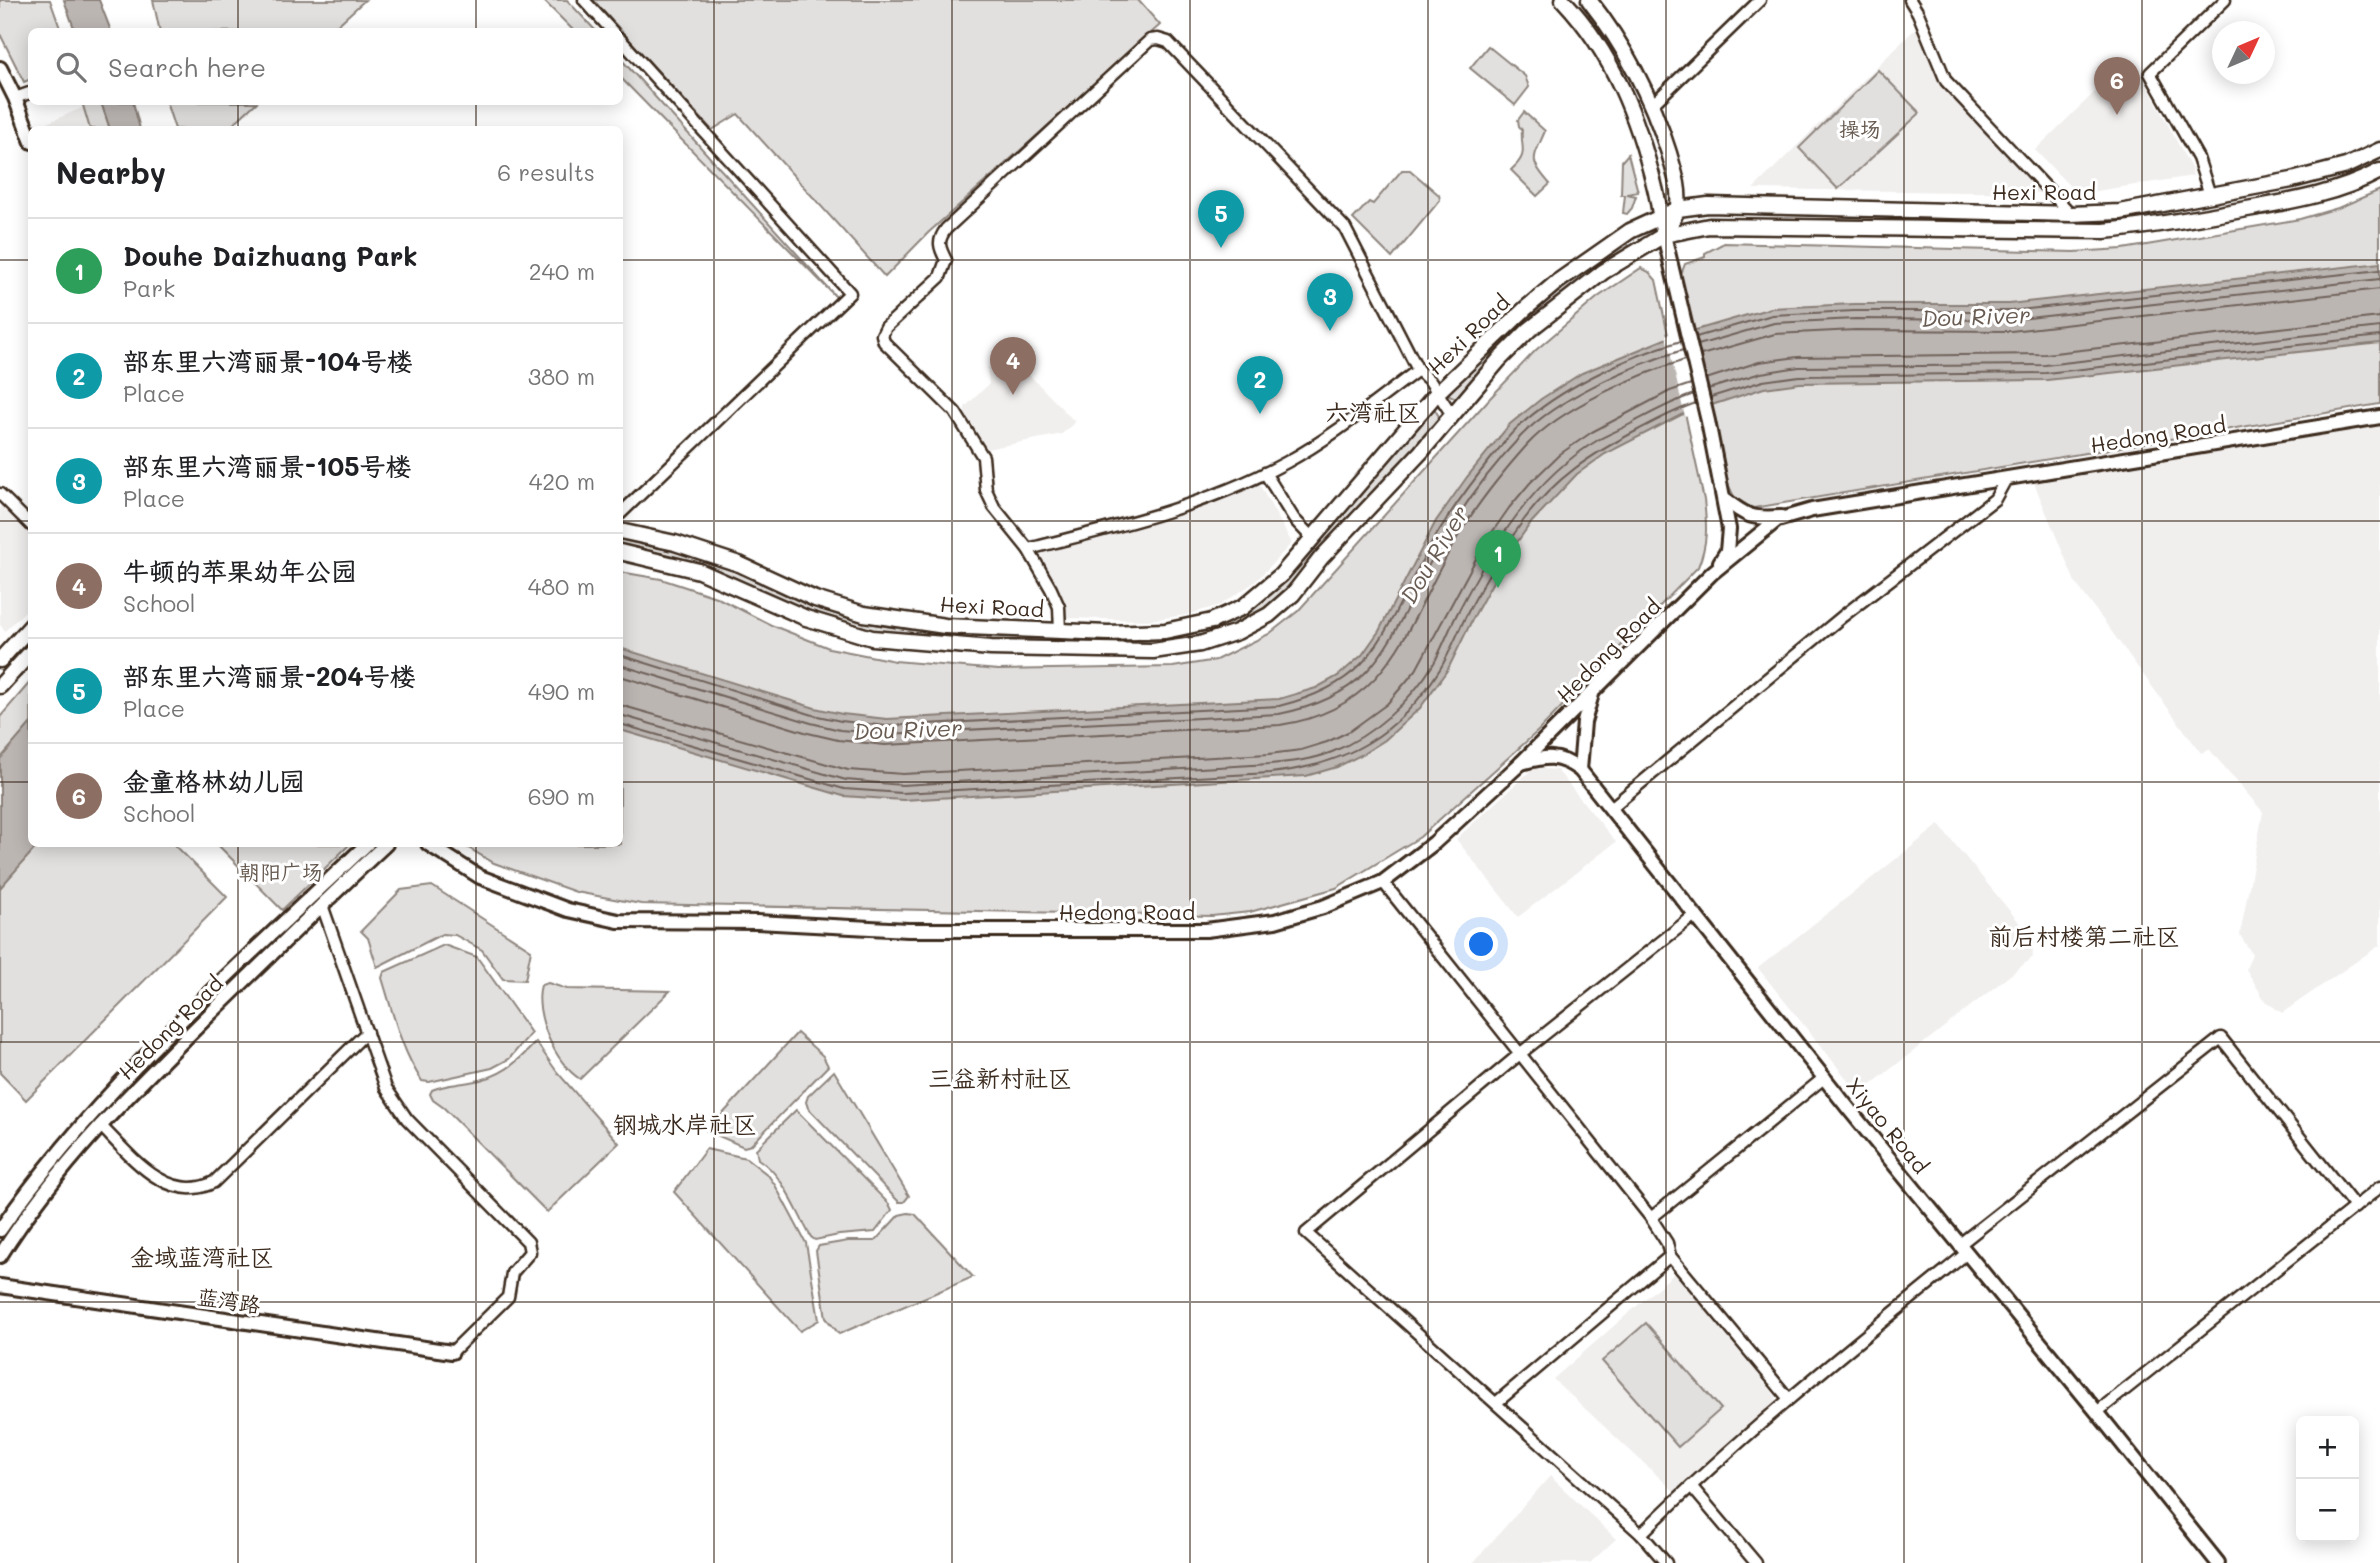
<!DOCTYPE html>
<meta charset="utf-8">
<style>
body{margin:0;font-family:Mali,"LXGW WenKai TC",sans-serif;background:#f6f6f6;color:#202124}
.controls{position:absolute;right:21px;bottom:21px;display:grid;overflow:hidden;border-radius:10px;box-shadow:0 4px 18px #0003}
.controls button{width:63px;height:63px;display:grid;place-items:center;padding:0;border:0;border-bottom:2px solid #e0e0e0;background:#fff;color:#202124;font:35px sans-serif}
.compass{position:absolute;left:2212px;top:21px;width:63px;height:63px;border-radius:50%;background:#fff;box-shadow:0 4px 18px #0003;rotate:46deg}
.you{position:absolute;left:1482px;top:945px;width:24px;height:24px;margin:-18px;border:5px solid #fff;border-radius:50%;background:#1a73e8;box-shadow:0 0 0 10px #1a73e833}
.badge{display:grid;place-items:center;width:46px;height:46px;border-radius:50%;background:#2563eb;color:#fff;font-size:23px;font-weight:700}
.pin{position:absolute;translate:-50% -58px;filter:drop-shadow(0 2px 4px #0008)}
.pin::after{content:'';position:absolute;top:37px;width:24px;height:21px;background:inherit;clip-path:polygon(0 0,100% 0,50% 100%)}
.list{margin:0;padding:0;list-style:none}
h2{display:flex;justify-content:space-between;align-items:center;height:91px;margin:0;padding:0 28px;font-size:30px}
h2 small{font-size:23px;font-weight:400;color:#757577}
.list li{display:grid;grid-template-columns:46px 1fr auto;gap:21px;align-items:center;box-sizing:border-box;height:105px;padding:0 28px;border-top:2px solid #e0e0e0}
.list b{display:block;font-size:26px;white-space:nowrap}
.list p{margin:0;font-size:23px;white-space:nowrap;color:#757577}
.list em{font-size:23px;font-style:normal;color:#757577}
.icon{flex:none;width:38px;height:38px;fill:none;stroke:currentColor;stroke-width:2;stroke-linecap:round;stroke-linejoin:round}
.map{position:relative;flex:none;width:2380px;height:1563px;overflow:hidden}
.search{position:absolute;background:#fff;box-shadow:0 4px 18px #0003;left:28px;top:28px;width:595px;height:77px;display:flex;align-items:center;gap:18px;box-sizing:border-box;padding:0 24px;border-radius:10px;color:#757577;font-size:26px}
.panel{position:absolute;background:#fff;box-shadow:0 4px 18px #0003;left:28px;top:126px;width:595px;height:721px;border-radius:10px}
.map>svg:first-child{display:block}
.built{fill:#f1efee}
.green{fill:#e2e0de;stroke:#8e857e;stroke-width:2}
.water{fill:#bcb6b3;stroke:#887e77;stroke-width:2}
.pier{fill:#fff}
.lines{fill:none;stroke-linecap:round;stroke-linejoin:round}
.shore{stroke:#6f625a;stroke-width:2}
.minor-casing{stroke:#3b2a1e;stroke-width:15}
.tertiary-casing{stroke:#3b2a1e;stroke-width:18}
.secondary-casing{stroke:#3b2a1e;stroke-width:19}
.primary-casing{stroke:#3b2a1e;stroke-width:19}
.minor{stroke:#fff;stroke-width:10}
.tertiary{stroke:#fff;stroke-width:12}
.secondary{stroke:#fff;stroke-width:14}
.primary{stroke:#fff;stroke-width:14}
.grid{fill:none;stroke:#3b2a1e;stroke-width:2;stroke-opacity:0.55}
.labels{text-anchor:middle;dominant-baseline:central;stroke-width:6;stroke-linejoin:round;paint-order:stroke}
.park-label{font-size:21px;fill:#65584e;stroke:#fff}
.street-label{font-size:21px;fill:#3b2a1e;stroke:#fff}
.water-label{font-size:23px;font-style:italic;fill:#685b52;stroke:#fff}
.quarter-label{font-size:24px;fill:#3b2a1e;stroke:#fff}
</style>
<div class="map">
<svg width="2380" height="1563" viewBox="0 0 2380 1563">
<rect width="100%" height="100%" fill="#fff"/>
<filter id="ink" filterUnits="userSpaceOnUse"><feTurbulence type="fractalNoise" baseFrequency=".0143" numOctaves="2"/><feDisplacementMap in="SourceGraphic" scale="14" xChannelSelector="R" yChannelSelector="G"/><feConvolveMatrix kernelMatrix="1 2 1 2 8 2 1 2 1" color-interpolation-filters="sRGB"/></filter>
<g filter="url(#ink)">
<g class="built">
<path d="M1917,27L1941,84L2047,193L1753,189Z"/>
<path d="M2127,61L2144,79L2192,170L2193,176L2077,194L2035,150Z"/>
<path d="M84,107L90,129H47L45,124Z"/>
<path d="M1010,355L1075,422L1062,434L987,449L965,412V407L989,384L987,368Z"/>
<path d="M2380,425V945L2282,1013L2265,1001L2246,969L2252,954L2240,935L2263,812L2209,749L2201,753L2075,582L2034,483Z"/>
<path d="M1258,482L1292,543L1255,582L1220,605L1187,615L1148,620L1064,618L1023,555L1173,515Z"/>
<path d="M0,504L32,536L31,605L5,631L0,625Z"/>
<path d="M1533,768L1557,770L1616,842L1518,917L1456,839Z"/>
<path d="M1939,825L2032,938L2033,957L1859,1094L1758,968Z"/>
<path d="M1677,1271L1776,1397L1774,1408L1677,1494L1553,1379Z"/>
<path d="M1550,1476L1616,1539L1590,1563H1473Z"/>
</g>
<g class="green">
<path d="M0,0H50L61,31L32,32L31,79L24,82L0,34Z"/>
<path d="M153,0H365L331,31L160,32Z"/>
<path d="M543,0H567L596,31H574Z"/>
<path d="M593,0H1138L1160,25L928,233L885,277L738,114L712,130Z"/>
<path d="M1488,46L1525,76L1529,87L1515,105L1470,68Z"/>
<path d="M620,58L836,297L620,77Z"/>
<path d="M1878,70L1920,113L1838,189L1799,148Z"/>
<path d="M82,102H101L110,129H90Z"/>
<path d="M166,102H257L227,130L175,129Z"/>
<path d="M1524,112L1545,131C1533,160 1528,159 1550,184L1537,196L1511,170C1530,153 1520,149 1522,130L1519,126L1518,120Z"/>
<path d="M1628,154L1638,192L1627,194L1636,196L1632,208L1627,214L1623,213L1625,195H1621L1622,161Z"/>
<path d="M1402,170H1410L1439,195L1440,200L1392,258L1353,219L1369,202L1373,204Z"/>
<path d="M2380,190V404L1754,508C1738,507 1735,500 1729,486L1680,277L1685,264L1705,257V253L1724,243L2074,252L2123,249L2300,219L2338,208Z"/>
<path d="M1628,244L1629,246L1611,257L1568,292L1458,399L1447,394C1498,336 1558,291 1620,246Z"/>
<path d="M1641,268L1649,272L1656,280L1704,500C1707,525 1708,543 1698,567L1538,731L1420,837L1336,888L1250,912L1212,916L641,904L576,892L494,863L462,844H620V572L661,579L716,597L771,625L829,648L895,661L998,670L1173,667L1216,660L1269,634L1298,611L1491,397L1536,350L1598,297Z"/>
<path d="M1434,408L1441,420C1408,459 1372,496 1336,534C1296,576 1274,614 1215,634C1171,648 1122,644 1077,644L1071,641L1074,638C1116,638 1171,643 1210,629C1235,621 1255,606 1276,590Z"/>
<path d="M620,539C654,544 690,552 723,566C767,584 809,608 856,620C919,636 988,634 1053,637L1056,641L1053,645L899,635L843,624L796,608L702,565L650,551L620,545Z"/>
<path d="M31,681L32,844H174L227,897L26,1100L0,1073V717Z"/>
<path d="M217,844H350L282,910Z"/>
<path d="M432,886L531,950L525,980L503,979L482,950L455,935L442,934L377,967L368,938L361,931L401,890Z"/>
<path d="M444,945L477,957L531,1033L509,1059L492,1068L429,1082L422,1081C401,1050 393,1013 382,978L384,972Z"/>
<path d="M548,983L567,989L670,991L580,1079C555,1064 533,1013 541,985Z"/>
<path d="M797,1033L823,1056L828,1066L751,1145L744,1147L707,1131Z"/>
<path d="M536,1042L557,1072L619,1143L547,1212L444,1108L433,1100L430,1094L432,1090C445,1084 456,1085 470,1082C500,1078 517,1063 536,1042Z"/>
<path d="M834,1071L909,1196L904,1202H899L808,1108L806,1102L808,1096Z"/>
<path d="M796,1110L889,1204L892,1210L875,1232L839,1235L815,1240L811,1237C796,1211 784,1175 758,1159L756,1149Z"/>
<path d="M706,1149L746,1158L768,1175L775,1185L806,1243L819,1320L800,1331L674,1192Z"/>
<path d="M908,1213L915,1214L973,1277L839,1334L826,1318L816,1251L819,1246L848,1241H875L899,1215Z"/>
<path d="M1646,1323L1721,1409L1678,1447L1602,1361Z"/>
</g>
<g class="water">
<path d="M64,0H99L111,31H75Z"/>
<path d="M101,102H133L140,129H110Z"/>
<path d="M2380,263V343L2047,380L1800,383L1764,388L1681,415L1605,454L1577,474L1530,524L1506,558L1474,616L1448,669L1420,708L1385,740L1363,754L1337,767L1306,776L903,800L843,796L620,730V648L815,708L842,714L887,719L1279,699L1316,688L1338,676L1362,655L1379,631L1436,521L1467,477L1510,424L1541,399L1582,373L1665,339L1771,308L1854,304H2009Z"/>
<path d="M31,723L32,844H39L0,888V759Z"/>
</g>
<path class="pier" d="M1693,327L1713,408L1685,417L1666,335Z"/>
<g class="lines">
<g class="shore">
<path d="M1696,337L1772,315L1854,311H2010L2380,270"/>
<path d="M1698,345L1774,323L1855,319L2010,320L2380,279"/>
<path d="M1701,355L1775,334L1855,330L2011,331L2380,289"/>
<path d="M1706,379L1759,362L1798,357L2045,354L2380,317"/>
<path d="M1708,389L1761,373L1799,367L2045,365L2380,327"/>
<path d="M1711,397L1763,381L1799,376L2046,373L2380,336"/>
<path d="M620,655L813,715L841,721L886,726L1279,706C1376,682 1381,635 1424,557C1443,521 1467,488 1493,456C1501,447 1508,436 1517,428C1560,388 1626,357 1681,341"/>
<path d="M620,665L811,723L840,730L886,734L1279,714C1379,695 1389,639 1431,561C1455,517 1486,473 1521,436C1558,398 1632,365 1683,350"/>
<path d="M620,676L808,733L838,740L885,745L1280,725C1394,708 1407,621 1457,538C1476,505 1502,473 1527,445C1561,408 1638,374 1685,360"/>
<path d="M620,705L848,770L903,774L1269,754L1301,750L1327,742L1350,731L1387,704L1416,670L1484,544L1509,508L1530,483L1560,454L1592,432L1670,391L1691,384"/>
<path d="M620,715L846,780L902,785L1270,764C1291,762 1312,760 1332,752C1374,735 1411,701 1434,663C1443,646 1450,627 1459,610C1476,577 1495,544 1517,515C1539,486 1567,458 1598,440C1611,433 1624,428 1636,421C1655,411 1673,401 1694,394"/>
<path d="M620,724L844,789L902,793L1270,773C1346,765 1399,735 1440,669C1451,651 1458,631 1468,612C1484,581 1502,550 1523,521C1556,477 1590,455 1638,430C1657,420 1675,410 1696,403"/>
</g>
<g class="minor-casing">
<g id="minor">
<path d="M584,0L613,32"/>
<path d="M1910,0L1918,13L1946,81L2071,214"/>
<path d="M620,39L850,293L620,514"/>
<path d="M15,98L32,92"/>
<path d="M1652,105L1760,0"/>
<path d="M2210,195L2198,158L2150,73L2225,0"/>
<path d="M1265,473L1294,519L1313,539"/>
<path d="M0,494L32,526"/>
<path d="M1028,549C1116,527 1206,506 1287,462C1333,437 1376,401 1418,370"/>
<path d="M1060,631L1059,607L1051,589L1028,549L994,507L986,490L983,457L955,412L884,342L882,335L886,327L940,277L946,260C939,247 937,241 946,229L1150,40L1158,39L1168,42L1345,228L1418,370L1430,381L1452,415"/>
<path d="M1612,807L1843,616L1995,499L2006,479"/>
<path d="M1383,882L1651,1218L1667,1243L1670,1256L1496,1403"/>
<path d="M322,905L386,1088L407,1119L528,1242L530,1252L512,1273L508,1297L452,1352"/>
<path d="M100,1125C129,1154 168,1206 214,1182L367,1032"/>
<path d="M1651,1218L1825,1077"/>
<path d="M1960,1244L2221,1038L2355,1207"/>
<path d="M1670,1256L1789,1399"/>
<path d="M2097,1412L2380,1187"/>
<path d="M1691,1486L1756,1563"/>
<path d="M1641,1534C1743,1433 1856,1343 1967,1253"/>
<path d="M1666,1563L1641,1534L1306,1233L1521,1053L1696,914"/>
</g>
</g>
<g class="tertiary-casing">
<g id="tertiary">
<path d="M0,68L15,98L32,142"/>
<path d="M1664,235L1708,421L1729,529L1727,551L1720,562"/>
<path d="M1724,499C1748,517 1751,519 1781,517"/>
<path d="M1521,763C1547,756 1558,754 1580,770L1848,1108L2097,1412L2218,1563"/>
<path d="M1580,770L1584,722L1592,694"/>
<path d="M428,844L480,877L568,910L618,921L757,922L908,930H1206L1275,921L1323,907L1383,882L1434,843L1521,763L1712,573L1777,520L1812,510L2380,417"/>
<path d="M0,1230C101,1084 239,966 367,844"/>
<path d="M0,1256C57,1165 130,1093 206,1018C266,960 325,901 386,844"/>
<path d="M0,1286L452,1352"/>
</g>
</g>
<g class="secondary-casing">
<g id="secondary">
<path d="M620,531L675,543L739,564L815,599L864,614L945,626L1108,633L1165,631L1212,621L1243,607L1281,575L1437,393L1525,309L1557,282L1630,231L1678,209L1708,205L2071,214L2120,212L2292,180L2346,166L2380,150"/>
<path d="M620,552L699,571L806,618L872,638L991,648L1153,651L1200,644L1237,632L1269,615L1293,594L1321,558L1421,452L1499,360L1529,330L1603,272L1664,235L1709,226L2104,231C2148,227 2192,219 2236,211C2286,202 2335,195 2380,171"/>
<path d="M0,660L32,625"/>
<path d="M0,686L32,651"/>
</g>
</g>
<g class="primary-casing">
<g id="primary">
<path d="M1563,0C1613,53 1638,118 1655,188C1659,203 1660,219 1664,235"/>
<path d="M1589,0C1626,47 1651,96 1669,153C1674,171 1680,187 1678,206C1676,216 1669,226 1664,235"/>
</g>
</g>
<use href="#minor" class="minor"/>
<use href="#tertiary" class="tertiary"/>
<use href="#secondary" class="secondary"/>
<use href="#primary" class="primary"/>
</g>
</g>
<path class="grid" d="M238,0V32M476,0V32M714,0V1563M952,0V1563M1190,0V1563M1428,0V1563M1666,0V1563M1904,0V1563M2142,0V1563M238,102V130M476,102V130M0,260H32M620,260H2380M0,521H32M620,521H2380M0,782H32M620,782H2380M238,844V1563M476,844V1563M0,1042H2380M0,1302H2380"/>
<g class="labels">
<g class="park-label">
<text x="1860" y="128">操场</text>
<text x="281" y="871">朝阳广场</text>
</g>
<g class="street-label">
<text x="2044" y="191">Hexi Road</text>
<text transform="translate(1468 334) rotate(-44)">Hexi Road</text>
<text transform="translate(2158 434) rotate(-9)">Hedong Road</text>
<text transform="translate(992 606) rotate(3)">Hexi Road</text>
<text transform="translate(1608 650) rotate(-45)">Hedong Road</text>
<text x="1127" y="911">Hedong Road</text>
<text transform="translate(170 1027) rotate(-45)">Hedong Road</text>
<text transform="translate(1888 1125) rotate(51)">Xiyao Road</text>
<text transform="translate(229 1300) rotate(8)">蓝湾路</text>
</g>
<g class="water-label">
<text transform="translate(1976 316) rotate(-2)">Dou River</text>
<text transform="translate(1434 554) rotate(-59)">Dou River</text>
<text transform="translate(908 729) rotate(-2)">Dou River</text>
</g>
<g class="quarter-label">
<text x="1373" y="411">六湾社区</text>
<text x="2084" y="935">前后村楼第二社区</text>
<text x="1000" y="1077">三益新村社区</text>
<text x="685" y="1123">钢城水岸社区</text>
<text x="202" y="1256">金域蓝湾社区</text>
</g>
</g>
</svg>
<div class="controls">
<button>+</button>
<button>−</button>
</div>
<svg class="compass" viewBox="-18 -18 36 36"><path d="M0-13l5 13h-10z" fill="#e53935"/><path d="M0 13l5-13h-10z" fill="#757577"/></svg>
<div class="you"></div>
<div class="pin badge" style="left:1498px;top:588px;background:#2e9e5b">1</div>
<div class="pin badge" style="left:1260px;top:414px;background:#0f9aa8">2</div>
<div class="pin badge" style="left:1330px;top:331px;background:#0f9aa8">3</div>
<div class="pin badge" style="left:1013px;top:395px;background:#8d6e63">4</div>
<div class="pin badge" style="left:1221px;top:248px;background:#0f9aa8">5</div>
<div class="pin badge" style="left:2117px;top:115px;background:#8d6e63">6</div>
<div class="search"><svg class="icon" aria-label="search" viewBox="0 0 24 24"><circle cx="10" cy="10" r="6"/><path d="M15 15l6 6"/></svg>Search here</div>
<section class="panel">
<h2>Nearby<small>6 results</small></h2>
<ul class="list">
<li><span class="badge" style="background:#2e9e5b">1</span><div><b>Douhe Daizhuang Park</b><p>Park</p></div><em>240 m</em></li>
<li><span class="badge" style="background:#0f9aa8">2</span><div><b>部东里六湾丽景-104号楼</b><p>Place</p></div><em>380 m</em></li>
<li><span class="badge" style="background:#0f9aa8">3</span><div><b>部东里六湾丽景-105号楼</b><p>Place</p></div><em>420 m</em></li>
<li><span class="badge" style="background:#8d6e63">4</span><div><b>牛顿的苹果幼年公园</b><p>School</p></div><em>480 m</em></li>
<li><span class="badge" style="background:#0f9aa8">5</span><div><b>部东里六湾丽景-204号楼</b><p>Place</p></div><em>490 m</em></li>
<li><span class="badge" style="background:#8d6e63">6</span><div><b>金童格林幼儿园</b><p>School</p></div><em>690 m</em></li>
</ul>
</section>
</div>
